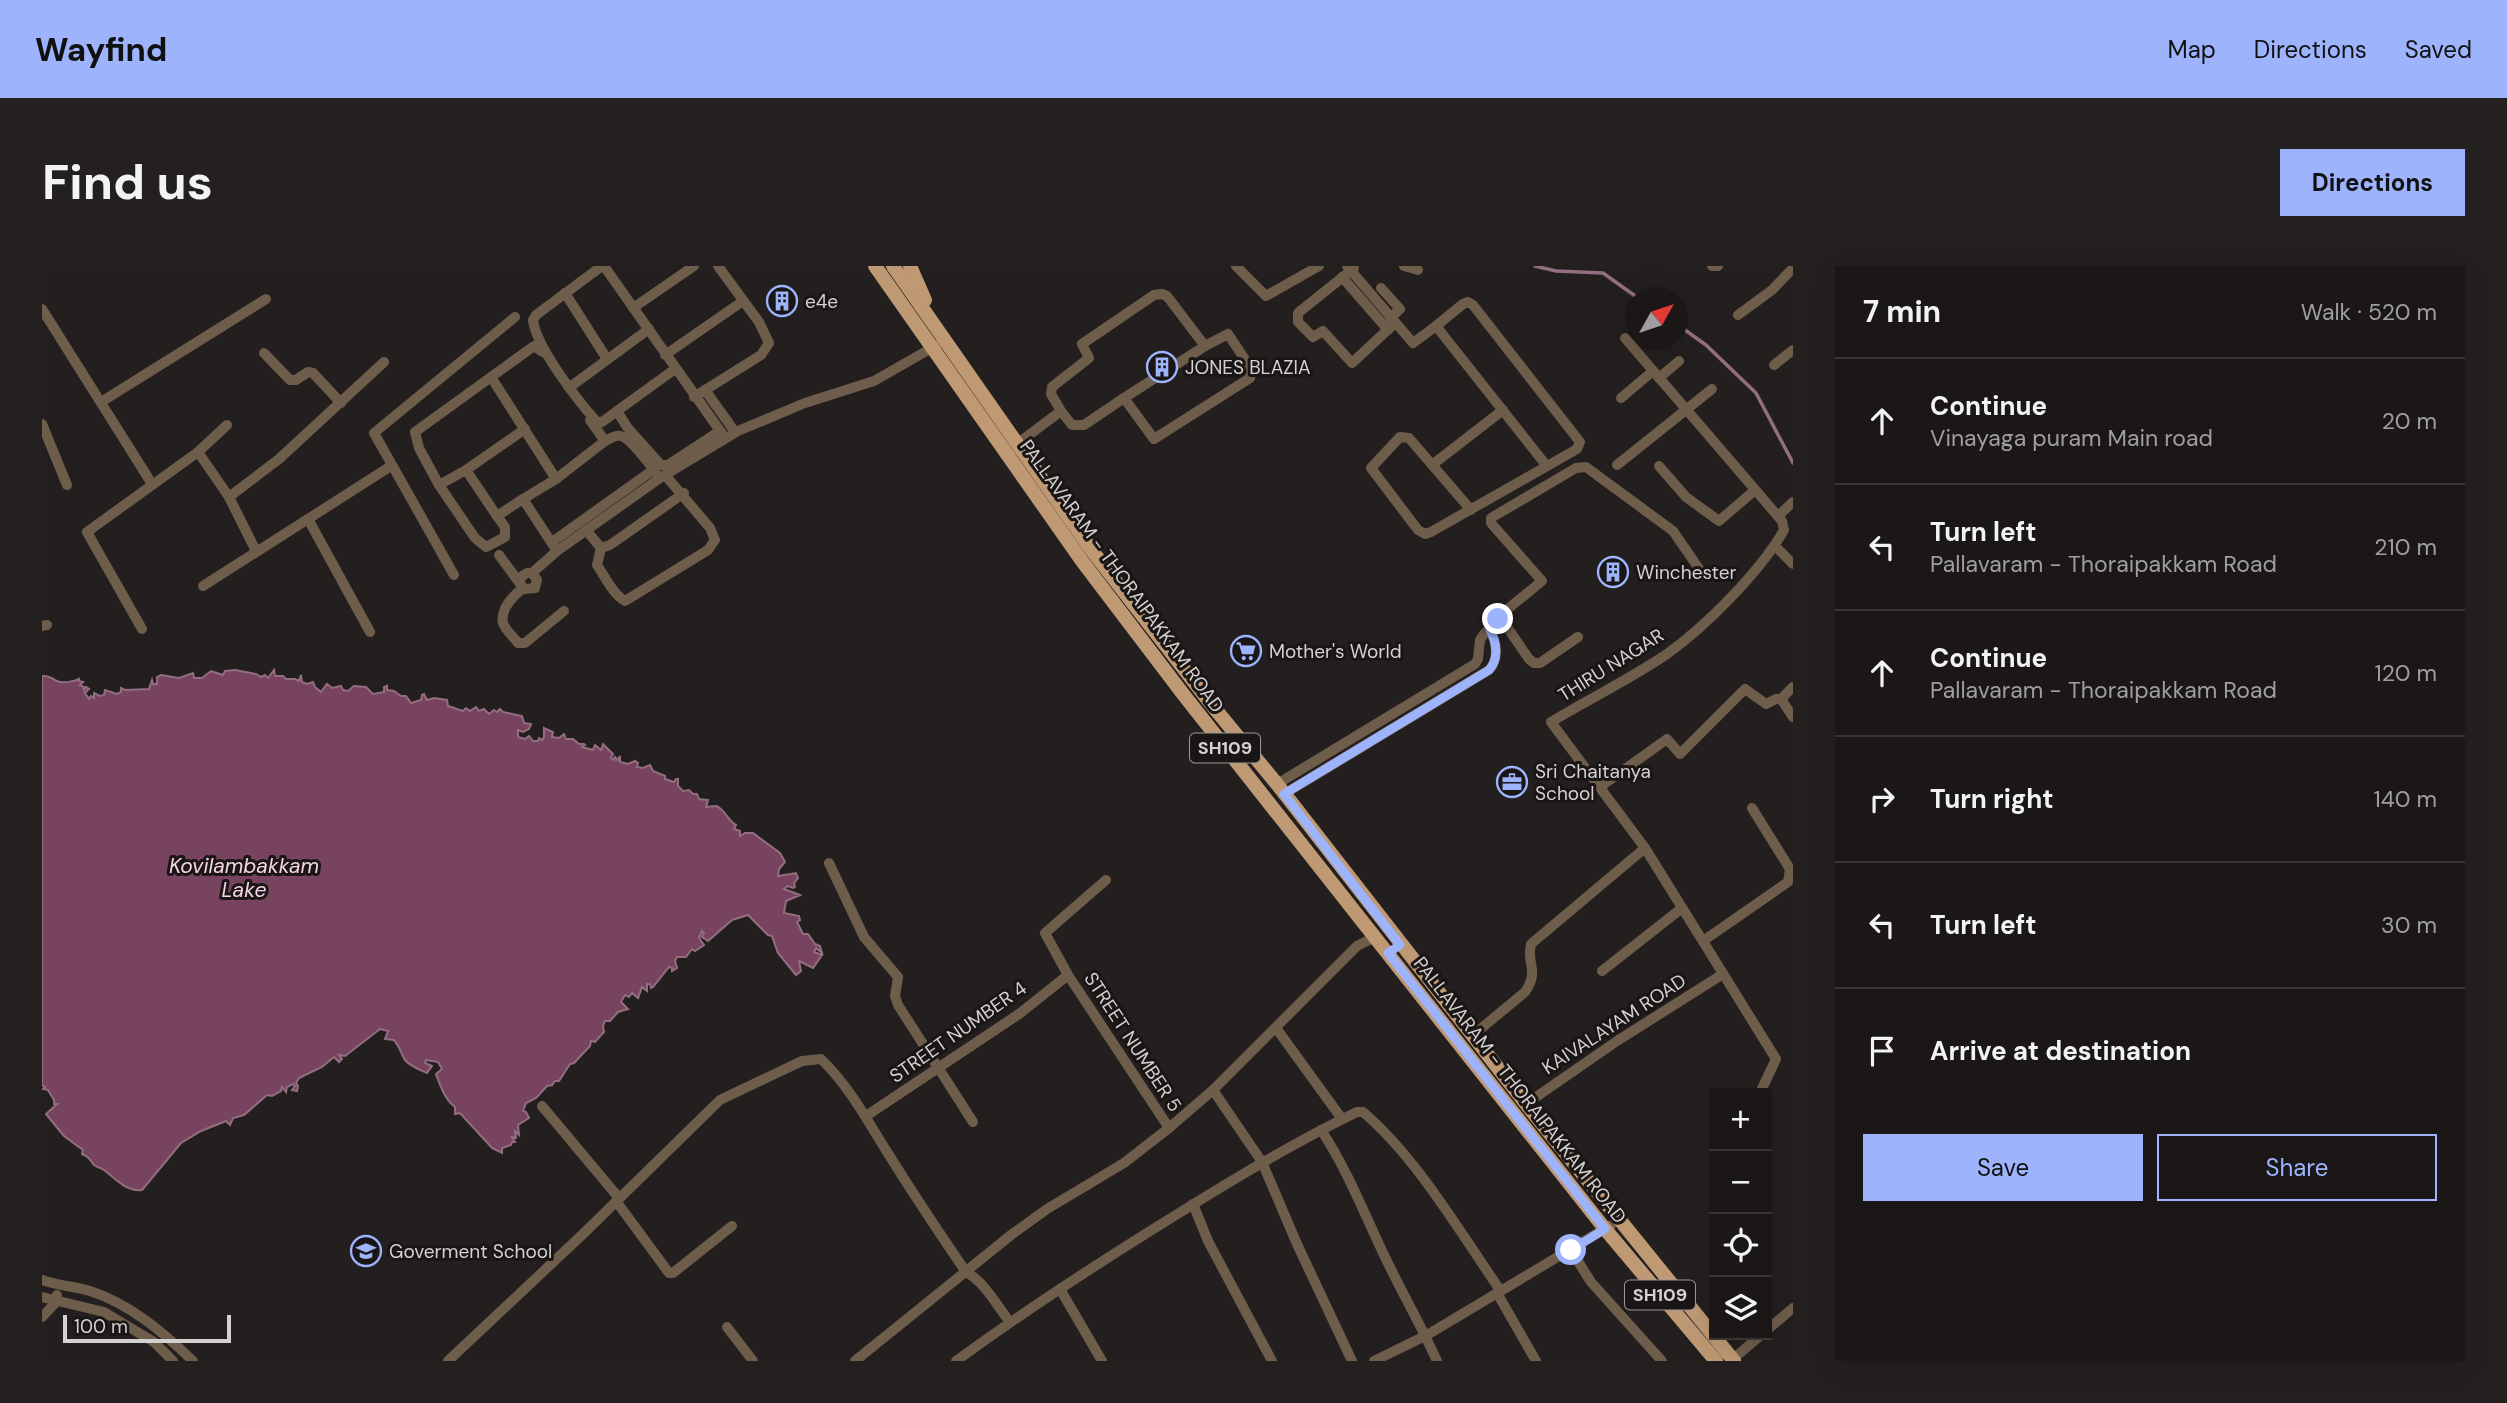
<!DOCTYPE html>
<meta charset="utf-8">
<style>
body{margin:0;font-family:"DM Sans",sans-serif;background:#23201f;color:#f1f3f6}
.controls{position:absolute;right:21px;bottom:21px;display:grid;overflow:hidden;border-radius:0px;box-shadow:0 7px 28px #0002}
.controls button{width:63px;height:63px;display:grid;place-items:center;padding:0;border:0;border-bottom:2px solid #383635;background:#1a1716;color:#f1f3f6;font:35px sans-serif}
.compass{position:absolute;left:1583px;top:21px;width:63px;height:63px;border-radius:50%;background:#1a1716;box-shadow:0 7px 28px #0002;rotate:50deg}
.scale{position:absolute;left:21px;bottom:18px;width:168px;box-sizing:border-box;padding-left:7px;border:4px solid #d4d1d0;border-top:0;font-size:19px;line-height:24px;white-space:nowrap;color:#d4d1d0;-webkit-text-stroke:5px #191615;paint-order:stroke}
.stop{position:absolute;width:21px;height:21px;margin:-16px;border:5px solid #9db4fd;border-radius:50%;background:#fff}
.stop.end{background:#9db4fd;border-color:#fff;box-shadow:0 2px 7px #0008}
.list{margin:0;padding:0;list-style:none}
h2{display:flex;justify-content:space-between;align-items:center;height:91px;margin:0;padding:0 28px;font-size:30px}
h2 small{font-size:23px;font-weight:400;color:#9f9fa1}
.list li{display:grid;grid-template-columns:46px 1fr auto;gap:21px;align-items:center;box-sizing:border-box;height:126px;padding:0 28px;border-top:2px solid #383635}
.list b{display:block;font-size:26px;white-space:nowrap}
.list p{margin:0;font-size:23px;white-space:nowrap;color:#9f9fa1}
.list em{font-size:23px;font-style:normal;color:#9f9fa1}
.actions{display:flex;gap:14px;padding:21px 28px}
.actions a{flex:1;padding:16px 0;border:2px solid #9db4fd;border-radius:0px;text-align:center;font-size:24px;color:#9db4fd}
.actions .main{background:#9db4fd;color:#111}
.icon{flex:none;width:38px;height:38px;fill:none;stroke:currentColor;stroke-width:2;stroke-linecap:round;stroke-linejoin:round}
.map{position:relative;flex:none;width:1751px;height:1095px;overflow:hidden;border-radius:0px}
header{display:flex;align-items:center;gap:42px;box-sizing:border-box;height:98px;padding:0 35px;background:#9db4fd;color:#111}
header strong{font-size:33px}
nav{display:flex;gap:38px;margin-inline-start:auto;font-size:24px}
.intro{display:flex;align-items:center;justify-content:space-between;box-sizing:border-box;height:168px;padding:0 42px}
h1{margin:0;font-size:49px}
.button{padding:18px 32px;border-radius:0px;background:#9db4fd;color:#111;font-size:24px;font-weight:700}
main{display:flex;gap:42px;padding:0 42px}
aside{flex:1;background:#1a1716;border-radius:0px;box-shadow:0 7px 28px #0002}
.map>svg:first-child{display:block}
.water{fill:#77435f;stroke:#936e81;stroke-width:2}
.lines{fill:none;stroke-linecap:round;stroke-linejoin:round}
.stream{stroke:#936e81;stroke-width:3.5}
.minor{stroke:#6f5d4b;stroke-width:10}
.major{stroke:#bf9974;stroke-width:14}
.route{stroke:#9db4fd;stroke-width:9}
.labels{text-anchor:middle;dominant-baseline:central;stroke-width:6;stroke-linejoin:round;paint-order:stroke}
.shield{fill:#191615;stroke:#9c9998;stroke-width:2}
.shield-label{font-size:18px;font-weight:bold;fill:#d4d1d0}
.poi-label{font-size:19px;fill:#d4d1d0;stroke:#191615;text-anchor:start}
.street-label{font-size:19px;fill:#d4d1d0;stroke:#191615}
.water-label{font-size:21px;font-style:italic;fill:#f7d4e5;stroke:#191615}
</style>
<header>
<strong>Wayfind</strong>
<nav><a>Map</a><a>Directions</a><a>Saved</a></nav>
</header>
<div class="intro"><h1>Find us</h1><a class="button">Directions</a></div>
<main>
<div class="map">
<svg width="1751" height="1095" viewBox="0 0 1751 1095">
<rect width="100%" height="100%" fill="#231f1e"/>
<path class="water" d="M193,404L214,408L219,411L223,409L226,412L232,404L233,410H241L244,413H253L257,415L259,409L260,416L265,418L271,416L273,421L279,426L285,418L290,422L299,420L301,424L306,425L312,420L324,421L331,428L342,426V421L345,420V424L352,425L359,430H364L369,437L379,434L380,429L382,428L385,434L392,432L405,434L406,440L421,445L424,442L428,445L434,441L437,445L442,443L447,448L452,444L455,446L458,443L461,446L480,450L482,457L489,458L487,463L481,466L476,464V471L483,473L487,470L491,475H496L497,472L500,474L502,471V462L511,466L510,471L517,472L522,468L524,473H531L537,478H542L543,479L540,481L551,484L553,479L559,484L561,478L571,488L569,492L572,494L573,491L576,494L578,490V496L586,498L593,495L596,497L595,501L601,502L608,499L611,505L623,510V513L632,516L634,513H636V520L641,525L647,524L651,528H655L657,533L666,534L664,541C667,541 670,540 674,540C682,542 686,555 694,559L692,563L698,565V570L703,567H711L738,587L743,596L737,603L736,610L754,607L756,612L752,617L753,621L751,622L746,620L742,623L758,629L744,635L742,647L757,650L758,654L755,656L761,668H766L773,678L778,680L780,687L774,682L772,686L780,689L771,702L757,695L759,705L754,709L736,687L730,670L726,669L706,649L690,654L666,675L660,671L662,667L660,665L657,672L662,679L653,685L650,683L644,691H635L633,695L635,702L630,705V702L627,701L611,721L609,722L608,718H605V725L600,721L596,732L590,727L587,731L583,729L579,736L586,743L576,746L568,755H563L561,760L562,766L553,776L549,775L548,780L532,797L528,798L517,815H513L510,819L505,820L494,832L484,837L481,845L484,846L487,852L476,859L477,869L473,865L474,872L470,871L473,876H470L469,879L460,882V887L450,882L418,847L413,848V841C403,834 398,819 394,808L400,803L396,796L384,794L383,797L390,800L385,807C378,804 368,800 363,794C359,788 359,782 352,774L343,773L346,765L338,763L303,790L297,789L300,793L297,796L292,791L280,801L257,812L254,817L256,820L255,825L250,824L253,820L251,818L245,821L244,826L240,821L239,825L230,830L225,829L202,849L191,852L188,859L184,855L159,865L139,877L100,924C84,926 74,913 62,904C59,902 55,901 52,899C48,894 48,891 40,888L41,884L22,870L4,848L15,838H12V834L6,824L1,823L3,821L0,819V410C9,409 9,413 15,415C21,418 33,415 37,413V415L41,416L38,419L42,421V424L44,421L47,423L43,427L47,433L49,430L52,432V427L58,430L62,429L63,424L75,428L79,426V422L83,424L107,423L110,414L111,418H115V411L119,409L137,412L151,407L152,412H160L169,405L181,409L183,405Z"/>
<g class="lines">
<g class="stream">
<path d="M1493,0L1514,5L1561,7L1596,32"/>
<path d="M1636,59L1664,79L1714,127L1751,197"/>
</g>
<g class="minor">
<path d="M560,0L494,49L491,54C494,81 536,135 555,156H560L575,145L585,161L619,199H626L678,165"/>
<path d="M562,0L681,169"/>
<path d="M1194,0L1224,30L1277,0"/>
<path d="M1305,0L1371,77L1394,60L1504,199"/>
<path d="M1362,0L1376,4"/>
<path d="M1670,0H1676"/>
<path d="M1312,2L1256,47V56L1271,71L1281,65L1310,97L1353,57"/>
<path d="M1300,11L1346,64"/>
<path d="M1339,22L1358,43L1348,52"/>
<path d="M523,27L565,93"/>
<path d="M591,42L652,0"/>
<path d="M0,43L110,218"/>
<path d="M1696,49L1730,24L1751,2"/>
<path d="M1394,60L1421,38L1426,36L1431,39L1538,176L1535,183L1389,266L1383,268L1376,264L1329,202L1358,171L1367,172L1429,244"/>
<path d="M1583,72L1740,255L1742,264C1718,306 1664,360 1625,388C1588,413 1547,433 1509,456L1603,582"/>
<path d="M501,86L492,80L449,111L514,213"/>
<path d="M222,87L248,114H254L266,106L271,107L299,137"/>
<path d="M623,89L701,35"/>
<path d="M1732,99L1751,84"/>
<path d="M1617,112L1637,95"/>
<path d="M528,121L607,63"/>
<path d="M663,124L693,166"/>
<path d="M652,131L719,89L727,77L717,56L676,0"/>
<path d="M1082,132L1163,80"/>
<path d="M1579,132L1611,105"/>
<path d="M59,136L224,33"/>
<path d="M575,145L633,103"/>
<path d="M548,154L563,175C568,173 573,168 579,170C590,173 610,202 618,212"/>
<path d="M0,158L25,219"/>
<path d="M483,163L424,204L455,250L481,233L515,285"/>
<path d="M975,178L1019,145L1009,128L1010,121L1047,92L1040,78L1112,29L1120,28L1125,30L1163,80L1186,68L1210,104L1208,112L1112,173L1082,132L1042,159H1030L1019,145"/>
<path d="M156,186L187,231L214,285"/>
<path d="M1390,199L1461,144"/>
<path d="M1575,199L1670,123"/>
<path d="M1617,200L1644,231L1677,255L1713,224"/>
<path d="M424,204L397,219L433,272L444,281L463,271V261L455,250"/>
<path d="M397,219L377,182L373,166L449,111"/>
<path d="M187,231L237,193L342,96"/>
<path d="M481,233L514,213L563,175"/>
<path d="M1736,250L1751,236"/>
<path d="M266,253L328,366"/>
<path d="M544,264L559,282L568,279L642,227"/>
<path d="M510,276L611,204"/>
<path d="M1733,280L1751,298"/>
<path d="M559,282L555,299C563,311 571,328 583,335L666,284L673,274L668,262L623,209"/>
<path d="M457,289L482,323L493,322L495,314L490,307H485L480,310L478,315"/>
<path d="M490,307L515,285L618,212L696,165L763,137L832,115L895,79"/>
<path d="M412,309L332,167L473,51"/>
<path d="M161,320L349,200"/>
<path d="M481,322C471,330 458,343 461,357C463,364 472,371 476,377H483L522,345"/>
<path d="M1461,348L1465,361L1487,393L1492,397H1498L1536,371"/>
<path d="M0,360L5,359"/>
<path d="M100,363L45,266L156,186L185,159"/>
<path d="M1751,421L1739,433L1751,451"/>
<path d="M1235,518L1433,398L1436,393L1438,374L1442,368L1462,346L1500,315L1449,257V252L1534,202L1544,201L1631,265L1662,310"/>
<path d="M1558,521L1625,473L1638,488L1703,423L1724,438L1734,433H1739"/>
<path d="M1242,528L1447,404C1457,393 1455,377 1448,364"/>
<path d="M787,597L822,671L856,711L853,730L856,739L931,856"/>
<path d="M1064,614L1003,667L1026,709L1127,862"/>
<path d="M1661,675L1746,616L1748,603L1710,542"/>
<path d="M1560,705L1640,642"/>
<path d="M1234,762L1300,853"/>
<path d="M1430,770L1483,726C1498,704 1484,699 1489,678L1603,582L1734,793L1718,827"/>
<path d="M1171,824L1220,896L1255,978L1310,1095"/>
<path d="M1484,838L1575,775L1681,708"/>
<path d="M500,840L577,932"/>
<path d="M824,850L977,748L1026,709"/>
<path d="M1279,864C1305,903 1322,947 1342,989C1359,1025 1379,1059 1395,1095"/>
<path d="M574,935L627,1007H631L690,960"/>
<path d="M1151,938L1166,975L1230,1095"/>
<path d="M1529,984L1549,1016L1620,1095"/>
<path d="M0,1014C16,1020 32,1020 48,1025C88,1038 121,1066 151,1095"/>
<path d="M1018,1023L1060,1095"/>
<path d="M1455,1027L1494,1095"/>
<path d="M0,1031L62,1046L112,1076L131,1095"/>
<path d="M0,1051L14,1036L15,1029"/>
<path d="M685,1061L711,1095"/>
<path d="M1725,1064L1751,1042"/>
<path d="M1691,1093L1719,1069"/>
<path d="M406,1095L541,968L678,834L760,795L779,793C808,821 826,856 847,889C872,929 898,968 924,1006C943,1016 955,1040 968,1056"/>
<path d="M813,1095L969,969L1005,943L1082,897L1127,862L1171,824L1315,680L1333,671"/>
<path d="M914,1095C988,1041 1064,992 1142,944C1198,909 1255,875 1315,846H1321C1375,892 1418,966 1458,1024"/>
<path d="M1332,1095L1385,1069L1569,959"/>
</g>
<g class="major">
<path d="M833,0L1040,295L1141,428L1563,963L1674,1095"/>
<path d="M851,0L1048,282L1169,438L1235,518L1484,838L1692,1095"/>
<path d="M868,0L883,34"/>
</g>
</g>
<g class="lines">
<path class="route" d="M1456,353L1448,364C1455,377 1457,393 1447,404L1242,528L1358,679L1346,687L1563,963L1529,984"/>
</g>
<defs>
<g id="building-ring" transform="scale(1.575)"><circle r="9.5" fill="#191615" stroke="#9db4fd" stroke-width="1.5"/><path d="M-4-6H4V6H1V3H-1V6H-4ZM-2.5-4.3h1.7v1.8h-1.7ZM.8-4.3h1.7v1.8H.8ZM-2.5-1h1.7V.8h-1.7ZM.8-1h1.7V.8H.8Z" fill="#9db4fd"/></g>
<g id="supermarket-ring" transform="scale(1.575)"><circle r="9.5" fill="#191615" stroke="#9db4fd" stroke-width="1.5"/><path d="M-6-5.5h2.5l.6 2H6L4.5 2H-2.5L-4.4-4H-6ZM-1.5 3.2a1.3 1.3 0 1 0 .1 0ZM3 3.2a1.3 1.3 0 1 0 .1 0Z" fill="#9db4fd"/></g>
<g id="office-ring" transform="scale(1.575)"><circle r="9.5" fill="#191615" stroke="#9db4fd" stroke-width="1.5"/><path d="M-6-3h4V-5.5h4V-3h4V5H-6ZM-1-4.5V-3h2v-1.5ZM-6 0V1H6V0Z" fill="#9db4fd"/></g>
<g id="school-ring" transform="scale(1.575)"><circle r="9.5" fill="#191615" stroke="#9db4fd" stroke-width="1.5"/><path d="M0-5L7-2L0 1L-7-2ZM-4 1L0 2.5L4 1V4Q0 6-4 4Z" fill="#9db4fd"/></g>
</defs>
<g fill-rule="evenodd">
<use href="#building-ring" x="740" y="35"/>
<use href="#building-ring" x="1120" y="101"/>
<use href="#building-ring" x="1571" y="306"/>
<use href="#supermarket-ring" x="1204" y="385"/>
<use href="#office-ring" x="1470" y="516"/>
<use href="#school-ring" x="324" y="985"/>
</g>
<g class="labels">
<g class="shield">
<rect x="1148" y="467.5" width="70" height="29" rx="5"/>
<rect x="1583" y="1014.5" width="70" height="29" rx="5"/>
</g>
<g class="shield-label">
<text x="1183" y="482">SH109</text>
<text x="1618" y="1029">SH109</text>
</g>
<g class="poi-label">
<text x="763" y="35">e4e</text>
<text x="1143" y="101">JONES BLAZIA</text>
<text x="1594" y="306">Winchester</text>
<text x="1227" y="385">Mother's World</text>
<text x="1493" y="505">Sri Chaitanya<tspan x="1493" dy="22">School</tspan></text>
<text x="347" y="985">Goverment School</text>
</g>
<g class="street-label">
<text transform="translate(1080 310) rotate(54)">PALLAVARAM - THORAIPAKKAM ROAD</text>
<text transform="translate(1569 399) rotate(-32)">THIRU NAGAR</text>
<text transform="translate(1572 758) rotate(-33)">KAIVALAYAM ROAD</text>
<text transform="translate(916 766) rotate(-35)">STREET NUMBER 4</text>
<text transform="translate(1091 776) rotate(57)">STREET NUMBER 5</text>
<text transform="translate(1478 824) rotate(52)">PALLAVARAM - THORAIPAKKAM ROAD</text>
</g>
<g class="water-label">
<text x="202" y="600">Kovilambakkam<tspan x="202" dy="24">Lake</tspan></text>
</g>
</g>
</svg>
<div class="controls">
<button>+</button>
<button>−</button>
<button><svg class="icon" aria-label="locate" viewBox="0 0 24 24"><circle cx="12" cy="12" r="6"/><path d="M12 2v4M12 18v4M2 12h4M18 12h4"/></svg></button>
<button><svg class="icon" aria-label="layers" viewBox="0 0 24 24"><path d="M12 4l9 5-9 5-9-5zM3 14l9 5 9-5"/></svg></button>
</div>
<svg class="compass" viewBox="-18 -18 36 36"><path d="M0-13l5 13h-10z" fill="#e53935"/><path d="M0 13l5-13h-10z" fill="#9f9fa1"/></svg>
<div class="scale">100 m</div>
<div class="stop" style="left:1529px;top:984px"></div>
<div class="stop end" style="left:1456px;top:353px"></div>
</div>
<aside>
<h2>7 min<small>Walk · 520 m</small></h2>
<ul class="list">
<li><svg class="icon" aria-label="ahead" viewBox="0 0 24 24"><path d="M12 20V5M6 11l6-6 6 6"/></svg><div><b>Continue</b><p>Vinayaga puram Main road</p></div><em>20 m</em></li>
<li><svg class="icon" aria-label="left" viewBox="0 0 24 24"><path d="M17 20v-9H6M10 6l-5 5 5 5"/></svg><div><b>Turn left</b><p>Pallavaram - Thoraipakkam Road</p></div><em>210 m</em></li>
<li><svg class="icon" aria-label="ahead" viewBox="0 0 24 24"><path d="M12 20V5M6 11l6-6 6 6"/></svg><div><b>Continue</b><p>Pallavaram - Thoraipakkam Road</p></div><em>120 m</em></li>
<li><svg class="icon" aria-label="right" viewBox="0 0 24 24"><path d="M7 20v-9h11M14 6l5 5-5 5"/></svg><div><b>Turn right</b></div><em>140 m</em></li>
<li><svg class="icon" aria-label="left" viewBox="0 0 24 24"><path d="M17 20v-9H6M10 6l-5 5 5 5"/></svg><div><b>Turn left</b></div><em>30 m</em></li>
<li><svg class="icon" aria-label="arrive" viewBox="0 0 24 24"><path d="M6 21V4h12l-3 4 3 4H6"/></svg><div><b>Arrive at destination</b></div></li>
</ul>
<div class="actions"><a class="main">Save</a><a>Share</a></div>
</aside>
</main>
